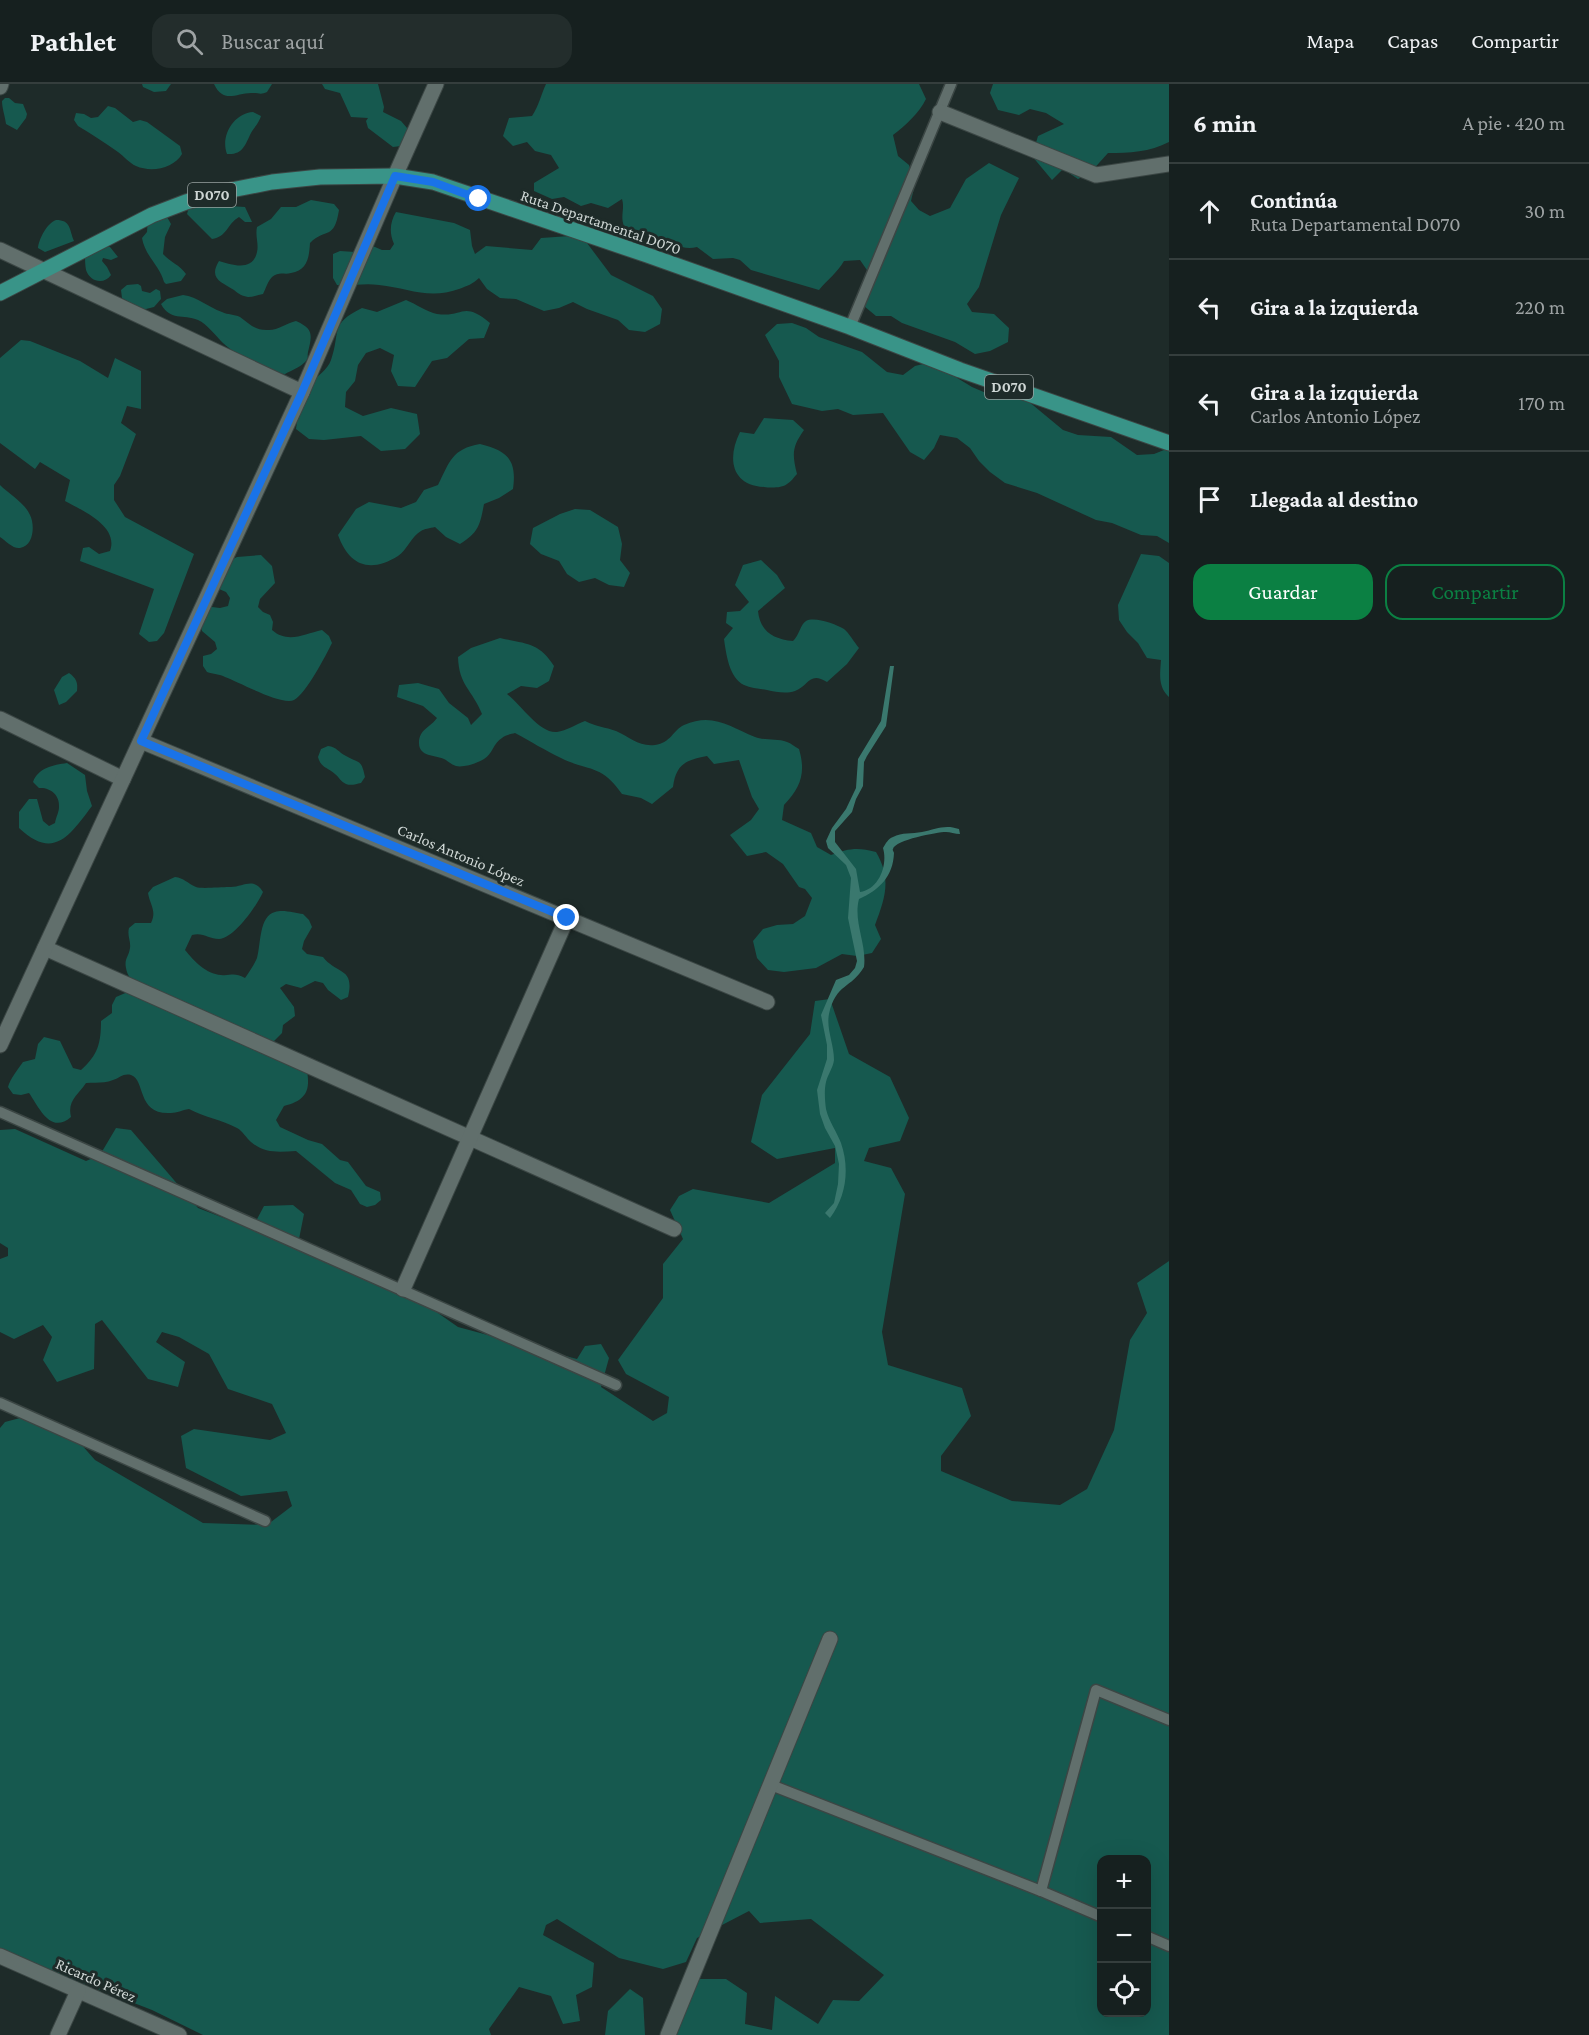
<!DOCTYPE html>
<html lang="es">
<meta charset="utf-8">
<style>
body{margin:0;font-family:"Crimson Pro",serif;background:#232d2c;color:#f1f3f6}
.controls{position:absolute;right:18px;bottom:18px;display:grid;overflow:hidden;border-radius:12px;box-shadow:0 6px 24px #0002}
.controls button{width:54px;height:54px;display:grid;place-items:center;padding:0;border:0;border-bottom:2px solid #353e3d;background:#16201f;color:#f1f3f6;font:30px sans-serif}
.stop{position:absolute;width:18px;height:18px;margin:-14px;border:4px solid #1a73e8;border-radius:50%;background:#fff}
.stop.end{background:#1a73e8;border-color:#fff;box-shadow:0 2px 6px #0008}
.list{margin:0;padding:0;list-style:none}
h2{display:flex;justify-content:space-between;align-items:center;height:78px;margin:0;padding:0 24px;font-size:26px}
h2 small{font-size:20px;font-weight:400;color:#9ea3a4}
.list li{display:grid;grid-template-columns:39px 1fr auto;gap:18px;align-items:center;box-sizing:border-box;height:96px;padding:0 24px;border-top:2px solid #353e3d}
.list b{display:block;font-size:22px;white-space:nowrap}
.list p{margin:0;font-size:20px;white-space:nowrap;color:#9ea3a4}
.list em{font-size:20px;font-style:normal;color:#9ea3a4}
.actions{display:flex;gap:12px;padding:18px 24px}
.actions a{flex:1;padding:14px 0;border:2px solid #0b8043;border-radius:18px;text-align:center;font-size:21px;color:#0b8043}
.actions .main{background:#0b8043;color:#fff}
.icon{flex:none;width:33px;height:33px;fill:none;stroke:currentColor;stroke-width:2;stroke-linecap:round;stroke-linejoin:round}
.map{position:relative;flex:none;width:1169px;height:1951px;overflow:hidden}
header{display:flex;align-items:center;gap:36px;box-sizing:border-box;height:84px;padding:0 30px;background:#16201f;border-bottom:2px solid #353e3d}
header strong{font-size:28px}
nav{display:flex;gap:33px;margin-inline-start:auto;font-size:21px}
.search{width:420px;height:54px;background:#232d2c;display:flex;align-items:center;gap:15px;box-sizing:border-box;padding:0 21px;border-radius:18px;color:#9ea3a4;font-size:22px}
main{display:flex}
aside{flex:1;background:#16201f}
.map>svg:first-child{display:block}
.forest{fill:#16594f;fill-rule:evenodd}
.water{fill:#3a786e}
.lines{fill:none;stroke-linecap:round;stroke-linejoin:round}
.service-casing{stroke:#3b4644;stroke-width:13}
.minor-casing{stroke:#3b4644;stroke-width:17}
.secondary-casing{stroke:#3b4644;stroke-width:17}
.primary-casing{stroke:#3b4644;stroke-width:17}
.service{stroke:#616f6c;stroke-width:10}
.minor{stroke:#616f6c;stroke-width:15}
.secondary{stroke:#616f6c;stroke-width:15}
.primary{stroke:#399488;stroke-width:15}
.route{stroke:#1a73e8;stroke-width:8}
.labels{text-anchor:middle;dominant-baseline:central;stroke-width:6;stroke-linejoin:round;paint-order:stroke}
.shield{fill:#1e2b29;stroke:#99a3a1;stroke-width:1.5}
.shield-label{font-size:15px;font-weight:bold;fill:#ced6d4}
.street-label{font-size:16px;fill:#ced6d4;stroke:#1e2b29}
</style>
<header>
<strong>Pathlet</strong>
<div class="search"><svg class="icon" aria-label="search" viewBox="0 0 24 24"><circle cx="10" cy="10" r="6"/><path d="M15 15l6 6"/></svg>Buscar aquí</div>
<nav><a>Mapa</a><a>Capas</a><a>Compartir</a></nav>
</header>
<main>
<div class="map">
<svg width="1169" height="1951" viewBox="0 0 1169 1951">
<rect width="100%" height="100%" fill="#1e2b29"/>
<g class="forest">
<path d="M142,0H171L166,7L154,8L143,3Z"/>
<path d="M214,0H272L267,8C261,11 259,9 253,9C237,8 224,21 214,0Z"/>
<path d="M322,0H378L384,23L383,28L401,37L407,44V57L401,62L393,63L368,44L366,37L368,34L351,33L340,9L325,5Z"/>
<path d="M546,0H919L926,15C919,29 906,41 893,51L898,72L909,81L915,100L911,117L919,126L930,132L950,124L966,95L989,79L1019,94L1001,131L979,203L967,220L972,228L994,230L1009,244L1008,258L990,267L975,270L955,258L902,239L891,232H876L864,222L869,189L860,176L844,177C837,189 828,195 819,206L751,186L740,176L733,174L713,175L697,163C683,167 673,159 661,152L655,154L624,142C620,132 625,125 622,115L608,124L591,119L581,122L564,113L552,115L534,107V99L559,84L551,71L535,67L527,58L513,62L503,52L509,34L532,32C539,21 541,11 546,0Z"/>
<path d="M993,0H1169V58C1150,68 1129,69 1108,69L1090,89L1078,95L1063,85L1052,96L1032,72L1038,52L1064,40L1046,29L1030,25L1019,31L998,26L990,9Z"/>
<path d="M5,14H9L15,19L23,20L27,30L26,34L17,46L6,40C5,32 2,24 2,17Z"/>
<path d="M108,22L115,24L133,38L140,36L147,38L180,62L182,70C174,84 152,89 136,82C129,79 124,72 118,68C105,59 92,50 78,42L74,36L76,29L84,30L91,34L98,33Z"/>
<path d="M253,28L261,32C258,41 254,43 251,49C245,61 243,71 227,70C220,52 234,29 253,28Z"/>
<path d="M216,116H224L229,122L245,123L252,138H245L239,133C227,140 227,153 212,155L187,130L189,123Z"/>
<path d="M311,116L334,120L339,126C334,157 326,143 310,159C309,173 308,186 291,189C284,191 279,187 272,193C268,197 266,204 263,210C258,211 253,213 248,213C242,212 239,210 234,206C222,198 208,195 219,177C232,181 253,188 257,168C259,160 255,152 257,143L271,135L281,123H296Z"/>
<path d="M396,128L454,139L470,146L472,162L475,170L486,162L532,166L541,154L570,152L584,155L611,191L653,212L662,225L660,240L645,248L629,246L618,236L587,225L573,218L559,224L544,227L516,215L500,214L487,205L479,194C473,200 467,202 459,205C429,216 408,204 379,201C365,199 351,202 337,201L333,194V170L340,167L355,168L368,160L382,166H390L394,160C389,149 390,138 396,128Z"/>
<path d="M148,132L167,133L171,140L165,153L163,170C170,178 180,181 186,190L181,197L166,200L164,198C160,182 145,172 142,154L147,148Z"/>
<path d="M56,136C71,136 69,145 74,157L45,168L38,164C39,155 47,139 56,136Z"/>
<path d="M101,161L110,163L118,173L111,176L103,174L102,177L107,183L111,191C104,201 90,198 86,186C85,181 85,175 85,170Z"/>
<path d="M138,200L141,202L142,207L150,209L156,205L160,207L161,215L154,223L142,226L122,214L121,206L127,201Z"/>
<path d="M183,211C198,213 208,223 222,228C228,231 234,230 240,233C250,240 255,247 269,246C278,246 287,239 296,237C314,245 312,251 308,268C307,274 309,272 306,277C301,283 292,286 285,290C266,289 237,272 223,259C216,252 207,240 198,236C183,230 170,237 161,220L167,215Z"/>
<path d="M406,216C416,220 427,228 437,230C464,234 462,216 490,239L484,254L469,255L447,274L432,277L415,303L398,302L391,287L394,271L380,264L366,269L358,281L355,297L346,308L345,323L363,332L391,324L417,330L420,350L405,365L381,367L361,352L324,356L309,355L296,345C298,330 302,314 310,301C316,292 328,286 331,276C341,248 329,240 362,224L377,228Z"/>
<path d="M792,239L806,244L819,253L862,268L887,288L903,291L915,282L931,278L972,303L986,309L1000,302L1028,317L1063,346L1078,351L1111,353L1137,371L1154,370L1169,364V459L1157,452L1141,451L1112,439L1096,436L1037,409L1005,399L990,388L979,377L970,364L957,354L940,351L934,364L924,376L910,368L883,329L853,331L838,325L822,327L792,320L779,293V277L765,251L777,240Z"/>
<path d="M21,256L30,257L80,277L108,294L115,274L141,287V325L127,322L121,339L136,350L120,392L114,401V416L125,433L194,470L164,549L157,557L149,558L139,550L154,505L80,477L83,464L89,463L99,470L110,467C119,442 83,427 65,417L70,396L40,378L35,385L0,359V274Z"/>
<path d="M764,334L793,336L804,346C792,363 792,370 797,390C794,393 791,398 787,400C782,404 771,404 764,403C731,401 727,374 740,348L754,350Z"/>
<path d="M480,360C508,367 517,376 513,405L499,414L484,420C480,441 479,448 460,460L446,453L435,443C430,444 424,445 421,447C411,453 407,466 398,472C369,490 349,481 338,451L356,425L369,418L401,424L416,418L424,406L438,401C450,377 452,365 480,360Z"/>
<path d="M0,401C9,410 25,419 30,431C35,441 34,462 20,464C13,465 6,457 0,453Z"/>
<path d="M575,425L590,426L618,443L622,460L620,476L630,489L624,503L609,501L595,494L579,498L567,490L559,477L541,470L530,460L533,444L560,430Z"/>
<path d="M1141,470L1159,472L1169,479V613C1158,603 1160,590 1161,576L1147,574L1138,559L1127,548L1119,536L1118,521Z"/>
<path d="M261,471L272,482L275,499L260,515L258,523L263,528L270,531L273,538L272,546C288,560 304,550 322,546L329,552L332,559C326,571 306,610 294,616C282,622 239,598 225,593C220,590 213,590 207,588L203,582V572L211,570L217,565L215,558L202,547L201,539L204,522L220,524L228,522L230,514L226,508L219,505L229,477L237,473Z"/>
<path d="M761,476L777,491L785,504L758,527C760,548 774,555 793,557C799,552 800,541 806,537C814,532 836,540 844,545C849,549 854,558 859,564L847,580L827,598C809,587 809,602 795,607C786,610 776,608 767,606C760,605 751,604 744,601C729,594 726,569 724,555L733,544L726,539L727,528L740,527L749,518L735,501L743,481Z"/>
<path d="M500,554C526,560 539,558 554,582L549,597L537,604L521,602L507,610C521,621 540,650 557,648C566,647 577,640 585,637C597,643 605,643 616,647C630,653 639,663 655,661C671,659 673,646 684,641C713,628 730,643 755,653C765,657 777,654 787,658C791,659 795,663 799,665C806,689 801,703 784,721L782,736L811,749L817,763L831,771C849,764 858,763 876,768C892,795 885,814 875,841L881,855L872,869L857,872L842,870L816,884L784,888L768,886L757,874L753,857L763,845L777,841L793,840L805,832L812,814L805,805L799,803L783,780L766,768L747,772L730,751L751,736L759,725L752,713L739,676L714,680L707,672C686,676 676,680 673,703L652,720L641,714L622,710C600,679 589,688 561,674C546,667 530,657 515,649C511,650 505,651 502,654C494,658 492,671 484,675C478,679 463,684 456,682C452,681 448,677 444,675C435,671 419,673 419,659C419,645 431,643 437,634L423,622L397,613L399,601L418,599L439,605L449,619L468,634L471,641L482,630C472,605 459,602 458,573L471,564Z"/>
<path d="M69,589C76,594 78,598 77,607L66,618L59,621L54,606L62,593Z"/>
<path d="M328,662C337,663 338,668 346,672C359,680 361,674 365,693L361,699C356,700 351,702 346,700C341,698 339,693 335,690C327,683 321,684 318,673L321,665Z"/>
<path d="M67,679L85,691L87,707L92,722C70,751 54,777 19,744V728L29,715H37L43,737L49,742L55,739C56,733 59,728 59,723C60,711 50,703 39,704L33,698C38,684 53,681 67,679Z"/>
<path d="M175,793C184,794 187,799 196,803C201,805 221,803 229,803C243,804 253,792 263,808C258,820 234,855 219,855C209,855 203,848 192,851L185,866C194,877 206,890 221,891C231,892 234,888 245,894C249,888 254,881 257,874C261,860 259,832 275,828C283,825 295,829 303,830L309,836L312,843L304,857L302,865L307,870L323,873C337,891 355,883 348,913L341,916L328,906L323,899L315,897L301,904L286,900L280,904L294,923L295,932L283,941L282,949L271,960L306,982C311,1005 308,1016 284,1022L276,1036L280,1043L308,1056L322,1060L340,1076L348,1078L366,1102L380,1108L381,1116L375,1121L367,1123L360,1120L351,1106L335,1099L296,1067C279,1068 265,1070 251,1058C246,1054 243,1047 237,1044C222,1036 204,1033 189,1025C182,1026 177,1029 171,1029C136,1031 146,996 131,991C123,989 120,994 113,996C104,1000 96,998 86,999C78,1011 67,1017 71,1033C50,1051 39,1023 29,1009L21,1011L13,1010L8,1003C10,995 18,985 23,978L35,975L38,960L44,953L60,957L73,984L81,986C98,971 101,959 101,937L112,929V921L116,913L130,907C133,891 128,896 126,884C124,875 129,872 130,864C131,857 127,852 129,844L135,839H151C157,827 150,821 148,809L153,803Z"/>
<path d="M830,915L849,970L890,993L909,1034L900,1057L869,1064L864,1077L891,1084L905,1110L882,1248L888,1281L962,1304L971,1332L941,1372V1387L1012,1417L1060,1421L1087,1405L1114,1346L1130,1256L1147,1229L1137,1199L1169,1177V1951H675L694,1895H726L747,1909L745,1940L772,1946L775,1912L818,1940L833,1916L859,1917L884,1891L811,1835L760,1839L749,1827L697,1854L686,1878L663,1885L619,1874L557,1835L546,1841L543,1851L594,1879L592,1903L576,1911L580,1937L563,1940L551,1912L519,1903L489,1945L491,1951H203L152,1926L0,1867V1344L5,1338L35,1330L64,1341L95,1376L203,1439L267,1441L292,1422L287,1407L241,1412L186,1384L181,1352L194,1345L270,1356L286,1349L272,1320L228,1305L209,1270L179,1253L162,1248L156,1258L185,1278L178,1303L148,1295L102,1236L95,1240L94,1285L57,1298L43,1276L52,1253L43,1241L14,1255L0,1248V1175L8,1172V1164L0,1159V1046L15,1045L86,1077L100,1071L116,1044L131,1046L198,1124L242,1141L256,1137L264,1122L293,1121L304,1130L298,1160L405,1206L458,1243L577,1275L585,1262L601,1260L609,1274L601,1303L653,1337L667,1329L669,1313L626,1290L618,1276L663,1214V1180L683,1155L670,1126L679,1112L693,1105L769,1119L835,1079V1064L777,1075L751,1058L762,1011L810,950L815,917ZM1102,1776H1146V1928H1102Z"/>
<path d="M630,1905L643,1914L645,1951H605L608,1927Z"/>
</g>
<path class="water" d="M890,582H894L886,642L867,672L864,678L863,702L856,715L852,728L835,747V758L856,785L860,808C879,805 888,781 883,764C886,759 888,755 893,753C902,748 912,750 922,748C936,745 945,740 959,745L960,750C955,750 950,748 946,748C937,748 895,756 893,765C892,766 894,768 894,769C893,793 879,806 859,815C853,838 867,860 864,883C851,905 836,899 829,930C826,945 834,960 834,976C833,984 828,990 826,998C824,1006 825,1018 826,1025C829,1038 837,1048 841,1059C850,1085 846,1113 830,1134L825,1129L834,1119L838,1100L839,1080L835,1062L825,1044L820,1030L817,1006L827,975V961L821,931L836,896L849,891L855,884L857,877L848,834L851,794L846,781L828,764L826,757L832,744L846,725L856,704L858,675L881,637Z"/>
<g class="lines">
<g class="service-casing">
<g id="service">
<path d="M850,243L951,0"/>
<path d="M0,1028L616,1301"/>
<path d="M0,1319L265,1437"/>
<path d="M771,1701L1041,1807L1102,1833"/>
<path d="M1041,1807L1096,1606L1169,1636"/>
<path d="M1146,1852L1169,1862"/>
</g>
</g>
<g class="minor-casing">
<g id="minor">
<path d="M0,3L1,0"/>
<path d="M940,28L1096,91L1169,80"/>
<path d="M0,166L302,308"/>
<path d="M0,635L123,695"/>
<path d="M141,657L767,918"/>
<path d="M45,864L674,1145"/>
<path d="M0,961L302,308L395,92"/>
<path d="M403,1205L567,834"/>
<path d="M0,1872L179,1951"/>
<path d="M58,1951L78,1907"/>
<path d="M668,1951L830,1555"/>
</g>
</g>
<g class="secondary-casing">
<path id="secondary" d="M395,92L436,0"/>
</g>
<g class="primary-casing">
<path id="primary" d="M0,209L152,131L186,118L221,108L272,98L320,93L395,92L433,98L647,171L850,243L960,286L1169,359"/>
</g>
<use href="#service" class="service"/>
<use href="#minor" class="minor"/>
<use href="#secondary" class="secondary"/>
<use href="#primary" class="primary"/>
</g>
<g class="lines">
<path class="route" d="M479,115L433,98L395,92L302,308L141,657L567,834"/>
</g>
<g class="labels">
<g class="shield">
<rect x="188" y="99" width="48" height="24" rx="4.5"/>
<rect x="985" y="291" width="48" height="24" rx="4.5"/>
</g>
<g class="shield-label">
<text x="212" y="111">D070</text>
<text x="1009" y="303">D070</text>
</g>
<g class="street-label">
<text transform="translate(601 138) rotate(19)">Ruta Departamental D070</text>
<text transform="translate(461 771) rotate(23)">Carlos Antonio López</text>
<text transform="translate(96 1896) rotate(24)">Ricardo Pérez</text>
</g>
</g>
</svg>
<div class="controls">
<button>+</button>
<button>−</button>
<button><svg class="icon" aria-label="locate" viewBox="0 0 24 24"><circle cx="12" cy="12" r="6"/><path d="M12 2v4M12 18v4M2 12h4M18 12h4"/></svg></button>
</div>
<div class="stop" style="left:479px;top:115px"></div>
<div class="stop end" style="left:567px;top:834px"></div>
</div>
<aside>
<h2>6 min<small>A pie · 420 m</small></h2>
<ul class="list">
<li><svg class="icon" aria-label="ahead" viewBox="0 0 24 24"><path d="M12 20V5M6 11l6-6 6 6"/></svg><div><b>Continúa</b><p>Ruta Departamental D070</p></div><em>30 m</em></li>
<li><svg class="icon" aria-label="left" viewBox="0 0 24 24"><path d="M17 20v-9H6M10 6l-5 5 5 5"/></svg><div><b>Gira a la izquierda</b></div><em>220 m</em></li>
<li><svg class="icon" aria-label="left" viewBox="0 0 24 24"><path d="M17 20v-9H6M10 6l-5 5 5 5"/></svg><div><b>Gira a la izquierda</b><p>Carlos Antonio López</p></div><em>170 m</em></li>
<li><svg class="icon" aria-label="arrive" viewBox="0 0 24 24"><path d="M6 21V4h12l-3 4 3 4H6"/></svg><div><b>Llegada al destino</b></div></li>
</ul>
<div class="actions"><a class="main">Guardar</a><a>Compartir</a></div>
</aside>
</main>
